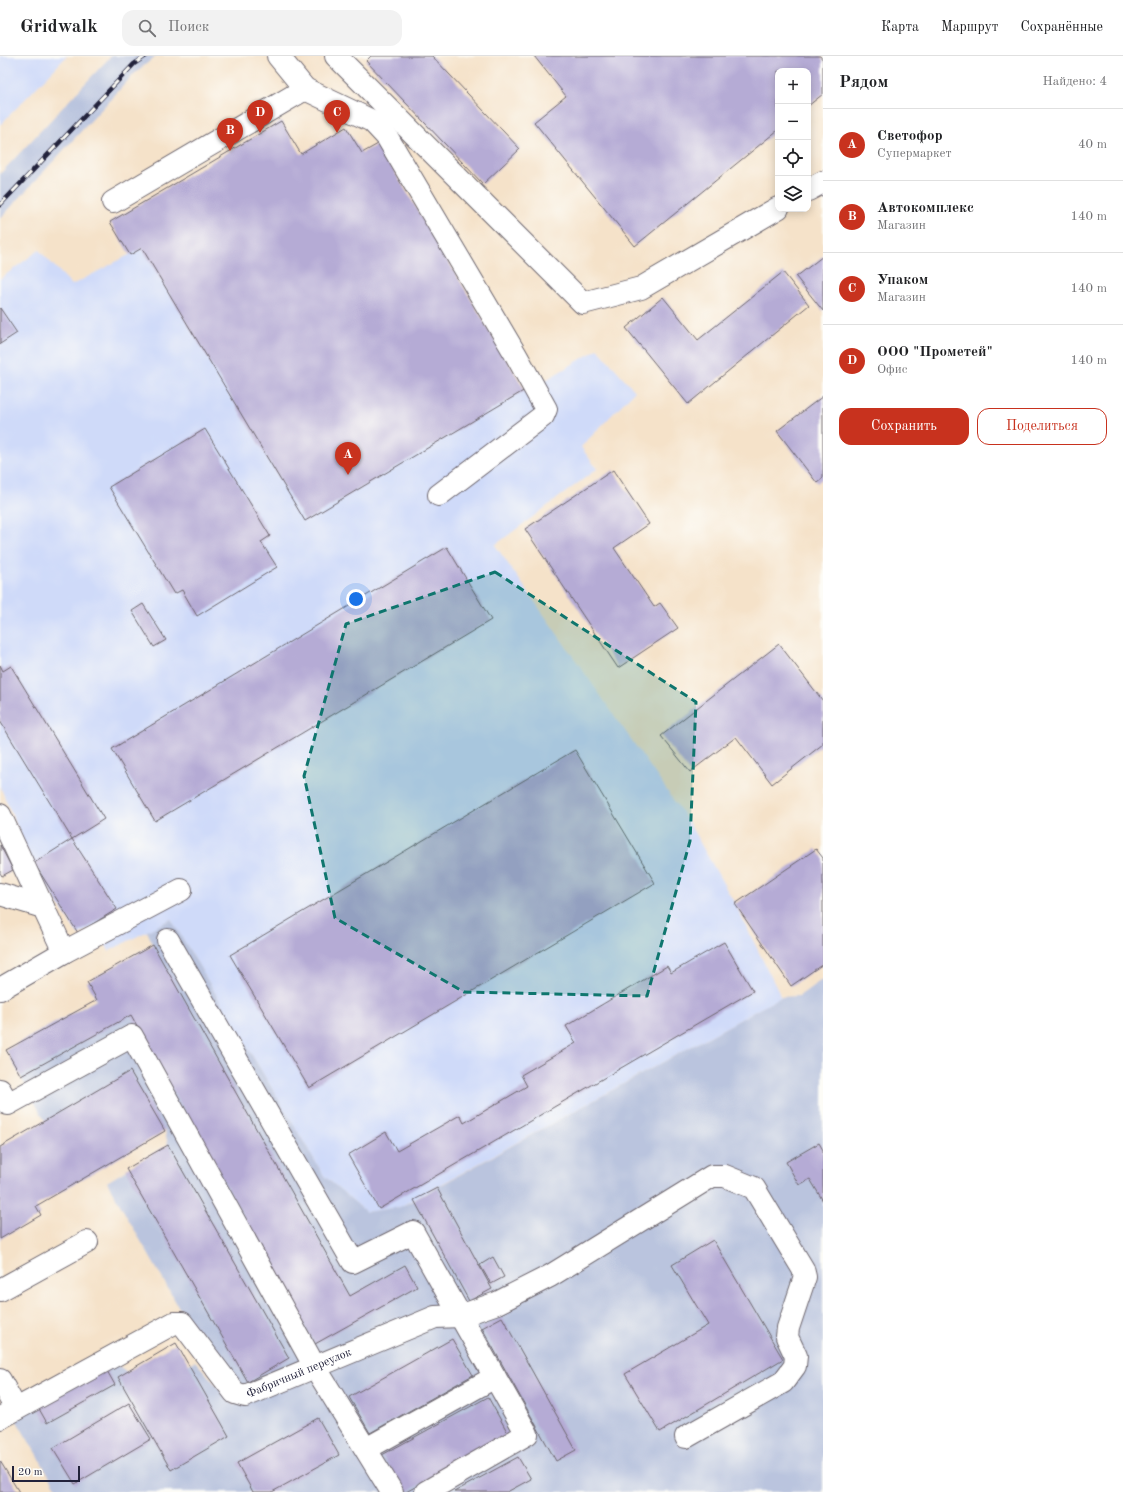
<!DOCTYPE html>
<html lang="ru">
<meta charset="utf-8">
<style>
body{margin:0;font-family:"Old Standard TT",serif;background:#f2f2f2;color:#202124}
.controls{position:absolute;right:12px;top:12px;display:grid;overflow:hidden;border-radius:8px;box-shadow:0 2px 10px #0003}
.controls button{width:36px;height:36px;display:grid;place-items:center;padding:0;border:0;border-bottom:1px solid #e0e0e0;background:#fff;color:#202124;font:20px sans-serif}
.scale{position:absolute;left:12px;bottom:10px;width:68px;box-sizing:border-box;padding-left:4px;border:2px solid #22223b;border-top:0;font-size:11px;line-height:14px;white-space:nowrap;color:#22223b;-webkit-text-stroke:3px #fdfcf7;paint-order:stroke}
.you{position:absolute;left:356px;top:543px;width:14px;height:14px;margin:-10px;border:3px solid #fff;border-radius:50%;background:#1a73e8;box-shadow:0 0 0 6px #1a73e833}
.badge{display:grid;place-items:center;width:26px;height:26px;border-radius:50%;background:#c8321e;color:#fff;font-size:13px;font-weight:700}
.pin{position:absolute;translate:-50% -33px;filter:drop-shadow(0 1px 2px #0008)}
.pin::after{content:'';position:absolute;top:21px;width:14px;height:12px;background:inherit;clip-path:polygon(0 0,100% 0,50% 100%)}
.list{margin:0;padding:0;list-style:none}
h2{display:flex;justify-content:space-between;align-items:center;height:52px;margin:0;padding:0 16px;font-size:17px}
h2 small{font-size:13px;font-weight:400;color:#757577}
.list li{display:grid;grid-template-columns:26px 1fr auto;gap:12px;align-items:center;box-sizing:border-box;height:72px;padding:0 16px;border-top:1px solid #e0e0e0}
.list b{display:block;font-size:15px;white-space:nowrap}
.list p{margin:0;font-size:13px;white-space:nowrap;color:#757577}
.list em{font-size:13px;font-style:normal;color:#757577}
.actions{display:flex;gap:8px;padding:12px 16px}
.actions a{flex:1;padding:9px 0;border:1px solid #c8321e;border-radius:12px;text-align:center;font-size:14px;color:#c8321e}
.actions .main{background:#c8321e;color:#fff}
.icon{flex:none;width:22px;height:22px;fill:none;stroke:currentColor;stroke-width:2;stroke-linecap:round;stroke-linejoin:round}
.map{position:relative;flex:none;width:823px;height:1436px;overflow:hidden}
header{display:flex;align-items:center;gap:24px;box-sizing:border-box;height:56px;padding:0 20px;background:#fff;border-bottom:1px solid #e0e0e0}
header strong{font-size:19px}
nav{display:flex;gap:22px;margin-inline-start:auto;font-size:14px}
.search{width:280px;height:36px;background:#f2f2f2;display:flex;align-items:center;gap:10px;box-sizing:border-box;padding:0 14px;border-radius:12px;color:#757577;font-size:15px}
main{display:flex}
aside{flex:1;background:#fff}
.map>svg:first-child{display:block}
.built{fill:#cfdaf9}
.industrial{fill:#bac4de}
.building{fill:#b5abd5}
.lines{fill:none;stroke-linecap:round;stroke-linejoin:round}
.minor-casing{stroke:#6c656d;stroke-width:24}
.minor{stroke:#fff;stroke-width:22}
.rail-casing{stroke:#22223b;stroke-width:4.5}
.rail{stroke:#fdfcf7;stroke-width:3;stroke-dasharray:9;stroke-linecap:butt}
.marked{fill:#0f766e;fill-opacity:0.2;stroke:#0f766e;stroke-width:3;stroke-dasharray:8 5;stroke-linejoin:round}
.labels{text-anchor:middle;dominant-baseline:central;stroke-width:3;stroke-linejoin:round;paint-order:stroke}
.street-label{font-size:12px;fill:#22223b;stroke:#fdfcf7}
</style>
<header>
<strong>Gridwalk</strong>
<div class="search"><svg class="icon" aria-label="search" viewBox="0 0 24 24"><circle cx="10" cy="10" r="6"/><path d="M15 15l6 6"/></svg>Поиск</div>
<nav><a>Карта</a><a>Маршрут</a><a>Сохранённые</a></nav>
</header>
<main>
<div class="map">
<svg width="823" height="1436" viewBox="0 0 823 1436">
<rect width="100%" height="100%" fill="#fdfcf7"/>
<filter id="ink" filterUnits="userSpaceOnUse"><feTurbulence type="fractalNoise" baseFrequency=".025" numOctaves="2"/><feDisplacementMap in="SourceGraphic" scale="8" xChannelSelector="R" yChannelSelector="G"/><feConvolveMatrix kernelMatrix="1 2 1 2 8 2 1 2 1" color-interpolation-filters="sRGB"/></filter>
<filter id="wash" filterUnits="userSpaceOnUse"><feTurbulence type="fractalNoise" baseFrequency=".012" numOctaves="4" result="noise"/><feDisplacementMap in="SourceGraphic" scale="16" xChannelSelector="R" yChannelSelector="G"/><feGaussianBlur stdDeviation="0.9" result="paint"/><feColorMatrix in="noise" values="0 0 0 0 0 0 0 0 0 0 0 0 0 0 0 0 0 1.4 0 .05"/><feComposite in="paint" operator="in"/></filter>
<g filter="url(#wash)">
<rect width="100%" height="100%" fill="#f5e2c9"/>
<g class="built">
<path d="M0,0H67L0,69Z"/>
<path d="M142,192L305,465L525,334L534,331L598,293L635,335L581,391L597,413L495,489L686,762L735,848L781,941L400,1151L366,1156L324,1120L171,863L109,895L96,870L78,879L32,807L0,730V223L39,194L72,229Z"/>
</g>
<g class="industrial">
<path d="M111,0H156L134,18L0,163V118Z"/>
<path d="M171,863L324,1120L366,1156L400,1151L414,1144L781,941L799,940L823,923V1436H59L12,1357L112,1302L138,1329L195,1305L236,1351L107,1126L168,1089L165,1075L45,1065L6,994L96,944L87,926L153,889L147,875Z"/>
</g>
<g id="blocks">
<g class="building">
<path d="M371,0H432L520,93L483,128L366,5Z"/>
<path d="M534,0H820L823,4V38L808,50V15H778V74L635,190L534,66L566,40Z"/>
<path d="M281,65L301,98L346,71L362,97L378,88L525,334L305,465L142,192L130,199L110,166Z"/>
<path d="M823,200V255L796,221Z"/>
<path d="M783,216L809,249L688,348L626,272L663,241L698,284Z"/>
<path d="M0,252L17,277L0,288Z"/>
<path d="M823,340V422L817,427L777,375Z"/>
<path d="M205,373L270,480L261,486L277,511L197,560L182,534L174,538L109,431Z"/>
<path d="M613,414L649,468L614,492L654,551L660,547L678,572L618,612L525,473Z"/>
<path d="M447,491L491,564L155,765L112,693Z"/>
<path d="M143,548L166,584L154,591L132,555Z"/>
<path d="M779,588L823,645V688L772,728L736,681L690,716L661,680Z"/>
<path d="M0,609L3,615L11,610L104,763L72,783L117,853L78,877L34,807L72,783L0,665Z"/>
<path d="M575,694L655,827L309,1032L230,899Z"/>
<path d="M0,789L13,814L2,820L0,817Z"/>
<path d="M816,793L823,802V908L791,930L735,848Z"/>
<path d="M724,886L753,935L379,1153L348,1099L386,1076L397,1095L460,1059L464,1067L527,1030L521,1019L576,987L566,970L667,910L671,917Z"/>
<path d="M153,889L350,1240L405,1209L417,1231L315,1288L131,959L21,1020L6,994L97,944L87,926Z"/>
<path d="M130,1015L165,1075L36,1150L41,1159L0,1183V1091Z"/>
<path d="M819,1087L823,1094V1145L810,1123L799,1129L786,1106Z"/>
<path d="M168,1089L289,1302L248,1326L126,1113Z"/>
<path d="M437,1132L492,1233L469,1245L414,1144Z"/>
<path d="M713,1184L783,1303L660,1376L625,1318L708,1269L672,1209Z"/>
<path d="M493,1201L504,1221L491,1228L480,1209Z"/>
<path d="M502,1261L576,1394L556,1405L482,1272Z"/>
<path d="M452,1283L473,1319L370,1377L349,1341Z"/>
<path d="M176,1287L229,1380L171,1414L118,1321Z"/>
<path d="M106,1313L115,1329L47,1367L38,1351Z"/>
<path d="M488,1341L509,1379L406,1436H403L382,1399Z"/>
<path d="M129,1347L151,1383L75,1428L53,1392Z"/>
<path d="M318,1362L339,1399L272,1436H253L237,1407Z"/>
<path d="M518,1401L531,1423L507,1436H454Z"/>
<path d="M0,1405L19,1436H0Z"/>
</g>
</g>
</g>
<g filter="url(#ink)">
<use href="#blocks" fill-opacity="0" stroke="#6c656d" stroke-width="1"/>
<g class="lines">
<g class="minor-casing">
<g id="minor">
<path d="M278,0L305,33L372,65L387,81L516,299L546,353L543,360L439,439"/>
<path d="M336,0L583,247L641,232L778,152"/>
<path d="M808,134L823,126"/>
<path d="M113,146L305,33"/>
<path d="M0,759L64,896"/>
<path d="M0,838L43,851"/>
<path d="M168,884L353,1206L413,1176L527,1378L426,1436"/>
<path d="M0,933L64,896L181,834"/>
<path d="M0,1034L8,1048L132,980L315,1311L392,1436"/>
<path d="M0,1234L87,1186"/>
<path d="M0,1324L16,1353"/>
<path id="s1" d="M0,1362L174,1267H182L235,1337L245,1340L435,1261L460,1260L497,1247L550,1220L712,1120H725L754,1132L803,1213L805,1221L788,1272L787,1281L796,1300L795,1310L783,1326L686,1381"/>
<path d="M366,1393L495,1321"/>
</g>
</g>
<use href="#minor" class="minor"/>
<g class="rail-casing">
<path id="rail" d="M0,149L134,8L146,0"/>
</g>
<use href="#rail" class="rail"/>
</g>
</g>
<path class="marked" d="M495,516L696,646L690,785L647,940L464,936L335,862L304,720L346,568Z"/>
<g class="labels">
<g class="street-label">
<text stroke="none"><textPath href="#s1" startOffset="363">Фабричный переулок</textPath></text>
</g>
</g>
</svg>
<div class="controls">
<button>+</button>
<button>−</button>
<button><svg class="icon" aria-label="locate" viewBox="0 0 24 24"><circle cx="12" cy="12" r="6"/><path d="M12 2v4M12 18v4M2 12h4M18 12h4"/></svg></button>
<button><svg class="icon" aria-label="layers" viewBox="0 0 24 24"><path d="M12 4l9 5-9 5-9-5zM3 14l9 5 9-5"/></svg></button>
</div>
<div class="scale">20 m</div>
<div class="you"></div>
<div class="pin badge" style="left:348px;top:419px">A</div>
<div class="pin badge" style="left:230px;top:95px">B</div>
<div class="pin badge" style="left:337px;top:77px">C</div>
<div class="pin badge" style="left:260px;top:77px">D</div>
</div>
<aside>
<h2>Рядом<small>Найдено: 4</small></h2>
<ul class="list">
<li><span class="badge">A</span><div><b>Светофор</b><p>Супермаркет</p></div><em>40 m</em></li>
<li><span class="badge">B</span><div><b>Автокомплекс</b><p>Магазин</p></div><em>140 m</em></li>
<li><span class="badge">C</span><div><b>Упаком</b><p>Магазин</p></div><em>140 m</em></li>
<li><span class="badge">D</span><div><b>ООО &quot;Прометей&quot;</b><p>Офис</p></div><em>140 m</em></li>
</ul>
<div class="actions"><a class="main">Сохранить</a><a>Поделиться</a></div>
</aside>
</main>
